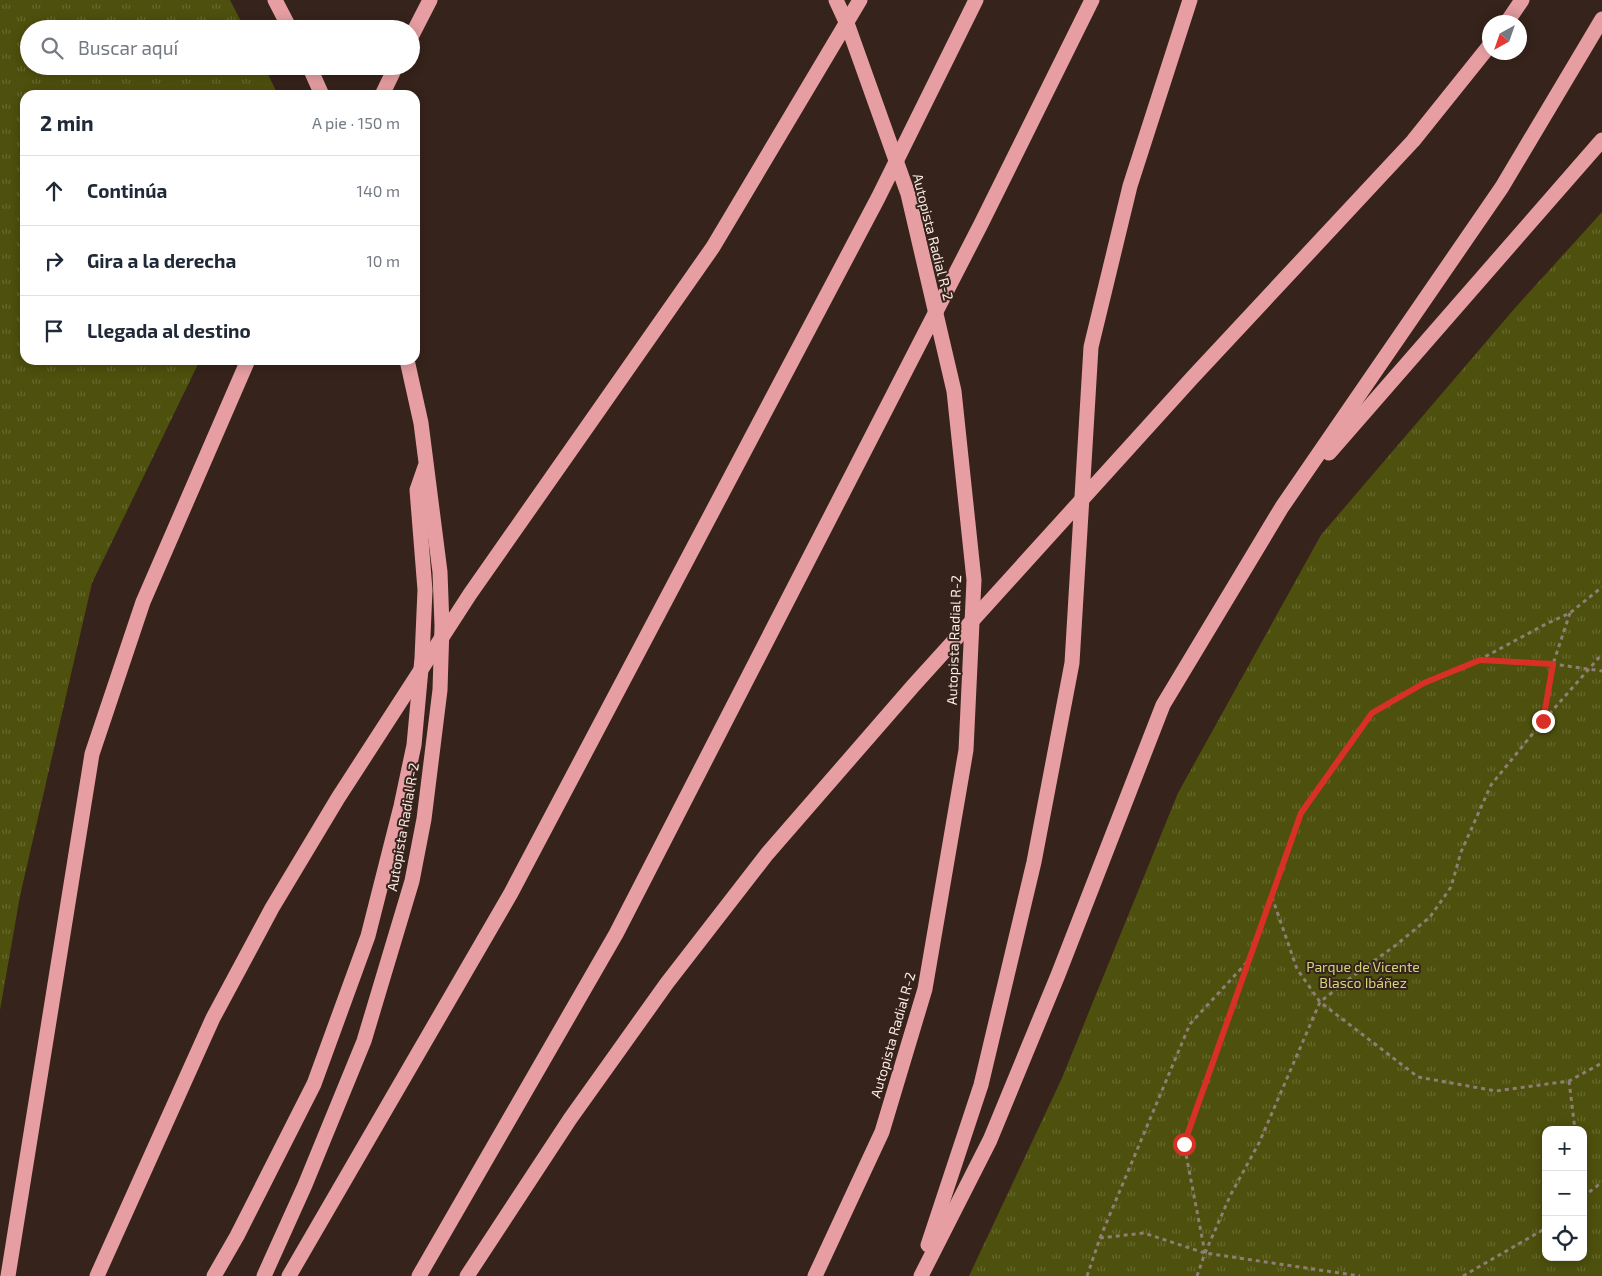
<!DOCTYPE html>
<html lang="es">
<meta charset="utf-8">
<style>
body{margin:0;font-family:"Exo 2",sans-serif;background:#f6f6f7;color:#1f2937}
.controls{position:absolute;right:15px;bottom:15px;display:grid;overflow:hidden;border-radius:10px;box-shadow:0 2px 12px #0003}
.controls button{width:45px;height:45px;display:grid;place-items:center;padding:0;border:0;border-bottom:1px solid #e0e1e3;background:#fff;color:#1f2937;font:25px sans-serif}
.compass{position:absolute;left:1482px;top:15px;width:45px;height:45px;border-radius:50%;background:#fff;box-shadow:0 2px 12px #0003;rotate:220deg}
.stop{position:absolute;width:15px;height:15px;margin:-11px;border:4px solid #d93025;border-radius:50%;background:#fff}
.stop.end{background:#d93025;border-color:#fff;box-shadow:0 1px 5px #0008}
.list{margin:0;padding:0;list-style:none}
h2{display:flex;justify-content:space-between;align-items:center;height:65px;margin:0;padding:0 20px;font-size:21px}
h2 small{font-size:16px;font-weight:400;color:#747a83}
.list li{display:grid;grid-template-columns:32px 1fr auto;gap:15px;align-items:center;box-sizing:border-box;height:70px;padding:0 20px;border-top:1px solid #e0e1e3}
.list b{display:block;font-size:19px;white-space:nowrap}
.list em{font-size:16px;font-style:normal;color:#747a83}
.icon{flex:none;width:28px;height:28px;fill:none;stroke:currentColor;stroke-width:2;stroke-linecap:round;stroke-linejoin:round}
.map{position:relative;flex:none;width:1602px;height:1276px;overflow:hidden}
.search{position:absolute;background:#fff;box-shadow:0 2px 12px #0003;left:20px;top:20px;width:400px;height:55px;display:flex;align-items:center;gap:12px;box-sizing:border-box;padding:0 18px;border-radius:28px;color:#747a83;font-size:19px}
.panel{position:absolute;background:#fff;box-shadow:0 2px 12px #0003;left:20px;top:90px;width:400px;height:275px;border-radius:15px}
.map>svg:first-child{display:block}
.park{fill:url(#park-tufts);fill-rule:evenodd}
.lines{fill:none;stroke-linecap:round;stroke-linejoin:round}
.path{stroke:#8e7e76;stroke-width:3;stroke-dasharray:4 4;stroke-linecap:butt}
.motorway{stroke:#e69ea2;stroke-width:15}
.route{stroke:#d93025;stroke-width:6}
.labels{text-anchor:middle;stroke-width:4;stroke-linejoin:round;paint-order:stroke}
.street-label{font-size:14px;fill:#f9ebe5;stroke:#36231b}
.park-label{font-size:14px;fill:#d0d579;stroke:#36231b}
</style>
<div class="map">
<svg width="1602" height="1276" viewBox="0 0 1602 1276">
<defs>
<pattern id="park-tufts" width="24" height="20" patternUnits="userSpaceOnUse" patternTransform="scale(1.25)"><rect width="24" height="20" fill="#4e500d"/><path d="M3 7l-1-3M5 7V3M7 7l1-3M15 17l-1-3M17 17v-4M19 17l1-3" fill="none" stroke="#686930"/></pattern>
</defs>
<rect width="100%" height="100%" fill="#36231b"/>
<g class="park">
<polygon points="0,0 230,0 245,29 29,29 29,66 264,66 278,95 25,95 25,360 200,360 92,583 20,896 0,1010"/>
<path d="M1602,212V1276H969L1062,1078L1178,793L1321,535L1515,308ZM1546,1130H1583V1257H1546Z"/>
</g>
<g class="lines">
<g class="path">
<polyline points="1480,660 1553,664 1602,671"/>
<polyline points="1544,720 1602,654"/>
<polyline points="1272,897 1297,969 1320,1002 1418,1077 1496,1091 1569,1081 1602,1063"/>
<polyline points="1569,1081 1575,1130"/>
<polyline points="1583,1197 1602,1182"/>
<polyline points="1100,1238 1190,1024 1249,960"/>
<polyline points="1205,1253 1231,1194 1259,1143 1320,1002 1349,979 1396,945 1430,917 1451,887 1461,852 1491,785 1543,721 1553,664 1570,613"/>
<polyline points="1087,1276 1100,1238 1144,1233 1205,1253 1360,1276"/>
<polyline points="1197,1276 1205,1253 1184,1144 1301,813 1372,713 1424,683 1479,660 1546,624 1570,613 1602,587"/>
<polyline points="1463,1276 1546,1228"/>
</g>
<g class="motorway">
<polyline points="275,0 290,29"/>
<polyline points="1507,22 1522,0"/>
<polyline points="411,37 430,0"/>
<polyline points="309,66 322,95"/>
<polyline points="382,95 396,66"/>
<polyline points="1329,453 1602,140"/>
<polyline points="928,1245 981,1085 1034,862 1072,663 1091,347 1130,186 1190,0"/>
<polyline points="8,1276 92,754 143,602 248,360"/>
<polyline points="97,1276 213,1018 272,908 338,798 470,594 713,247 860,0"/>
<polyline points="214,1276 237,1236 314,1084 368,936 401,806 414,745 422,658 425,590 417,490 425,467"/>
<polyline points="264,1276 305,1185 364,1041 412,881 424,819 440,690 442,626 440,572 421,423 407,360"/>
<polyline points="289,1276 511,893 878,198 976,0"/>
<polyline points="419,1276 616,934 981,224 1092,0"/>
<polyline points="467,1276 570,1119 667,983 767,854 913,686 1192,378 1413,141 1490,45"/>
<polyline points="815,1276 882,1132 925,989 966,750 974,580 954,391 908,194 848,26 836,0"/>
<polyline points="921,1276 990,1140 1058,975 1163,705 1282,507 1502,187 1602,19"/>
</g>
</g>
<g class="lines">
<polyline class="route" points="1184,1144 1301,813 1372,713 1424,683 1480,660 1553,664 1543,721"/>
</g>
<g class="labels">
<g class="street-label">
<text transform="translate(933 237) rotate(76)" y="5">Autopista Radial R-2</text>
<text transform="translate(954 640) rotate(-88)" y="5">Autopista Radial R-2</text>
<text transform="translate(403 827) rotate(-80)" y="5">Autopista Radial R-2</text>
<text transform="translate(893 1035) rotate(-74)" y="5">Autopista Radial R-2</text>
</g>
<g class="park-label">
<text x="1363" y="972">Parque de Vicente<tspan x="1363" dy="16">Blasco Ibáñez</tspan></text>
</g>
</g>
</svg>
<div class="controls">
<button>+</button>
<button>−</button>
<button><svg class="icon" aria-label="locate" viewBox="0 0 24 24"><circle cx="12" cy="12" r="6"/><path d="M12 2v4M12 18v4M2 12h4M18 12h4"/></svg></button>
</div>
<svg class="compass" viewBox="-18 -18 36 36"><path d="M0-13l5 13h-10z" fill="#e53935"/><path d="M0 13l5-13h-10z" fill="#747a83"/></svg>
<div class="stop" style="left:1184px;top:1144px"></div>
<div class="stop end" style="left:1543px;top:721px"></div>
<div class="search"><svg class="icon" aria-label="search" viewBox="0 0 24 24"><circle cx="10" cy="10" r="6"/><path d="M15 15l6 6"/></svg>Buscar aquí</div>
<section class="panel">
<h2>2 min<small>A pie · 150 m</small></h2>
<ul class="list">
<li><svg class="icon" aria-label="ahead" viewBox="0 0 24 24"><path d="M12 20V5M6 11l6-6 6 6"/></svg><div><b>Continúa</b></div><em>140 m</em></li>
<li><svg class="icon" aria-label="right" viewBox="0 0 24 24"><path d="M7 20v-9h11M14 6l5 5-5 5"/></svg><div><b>Gira a la derecha</b></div><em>10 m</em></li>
<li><svg class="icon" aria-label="arrive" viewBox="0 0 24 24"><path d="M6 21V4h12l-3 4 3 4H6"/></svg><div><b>Llegada al destino</b></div></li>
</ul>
</section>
</div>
